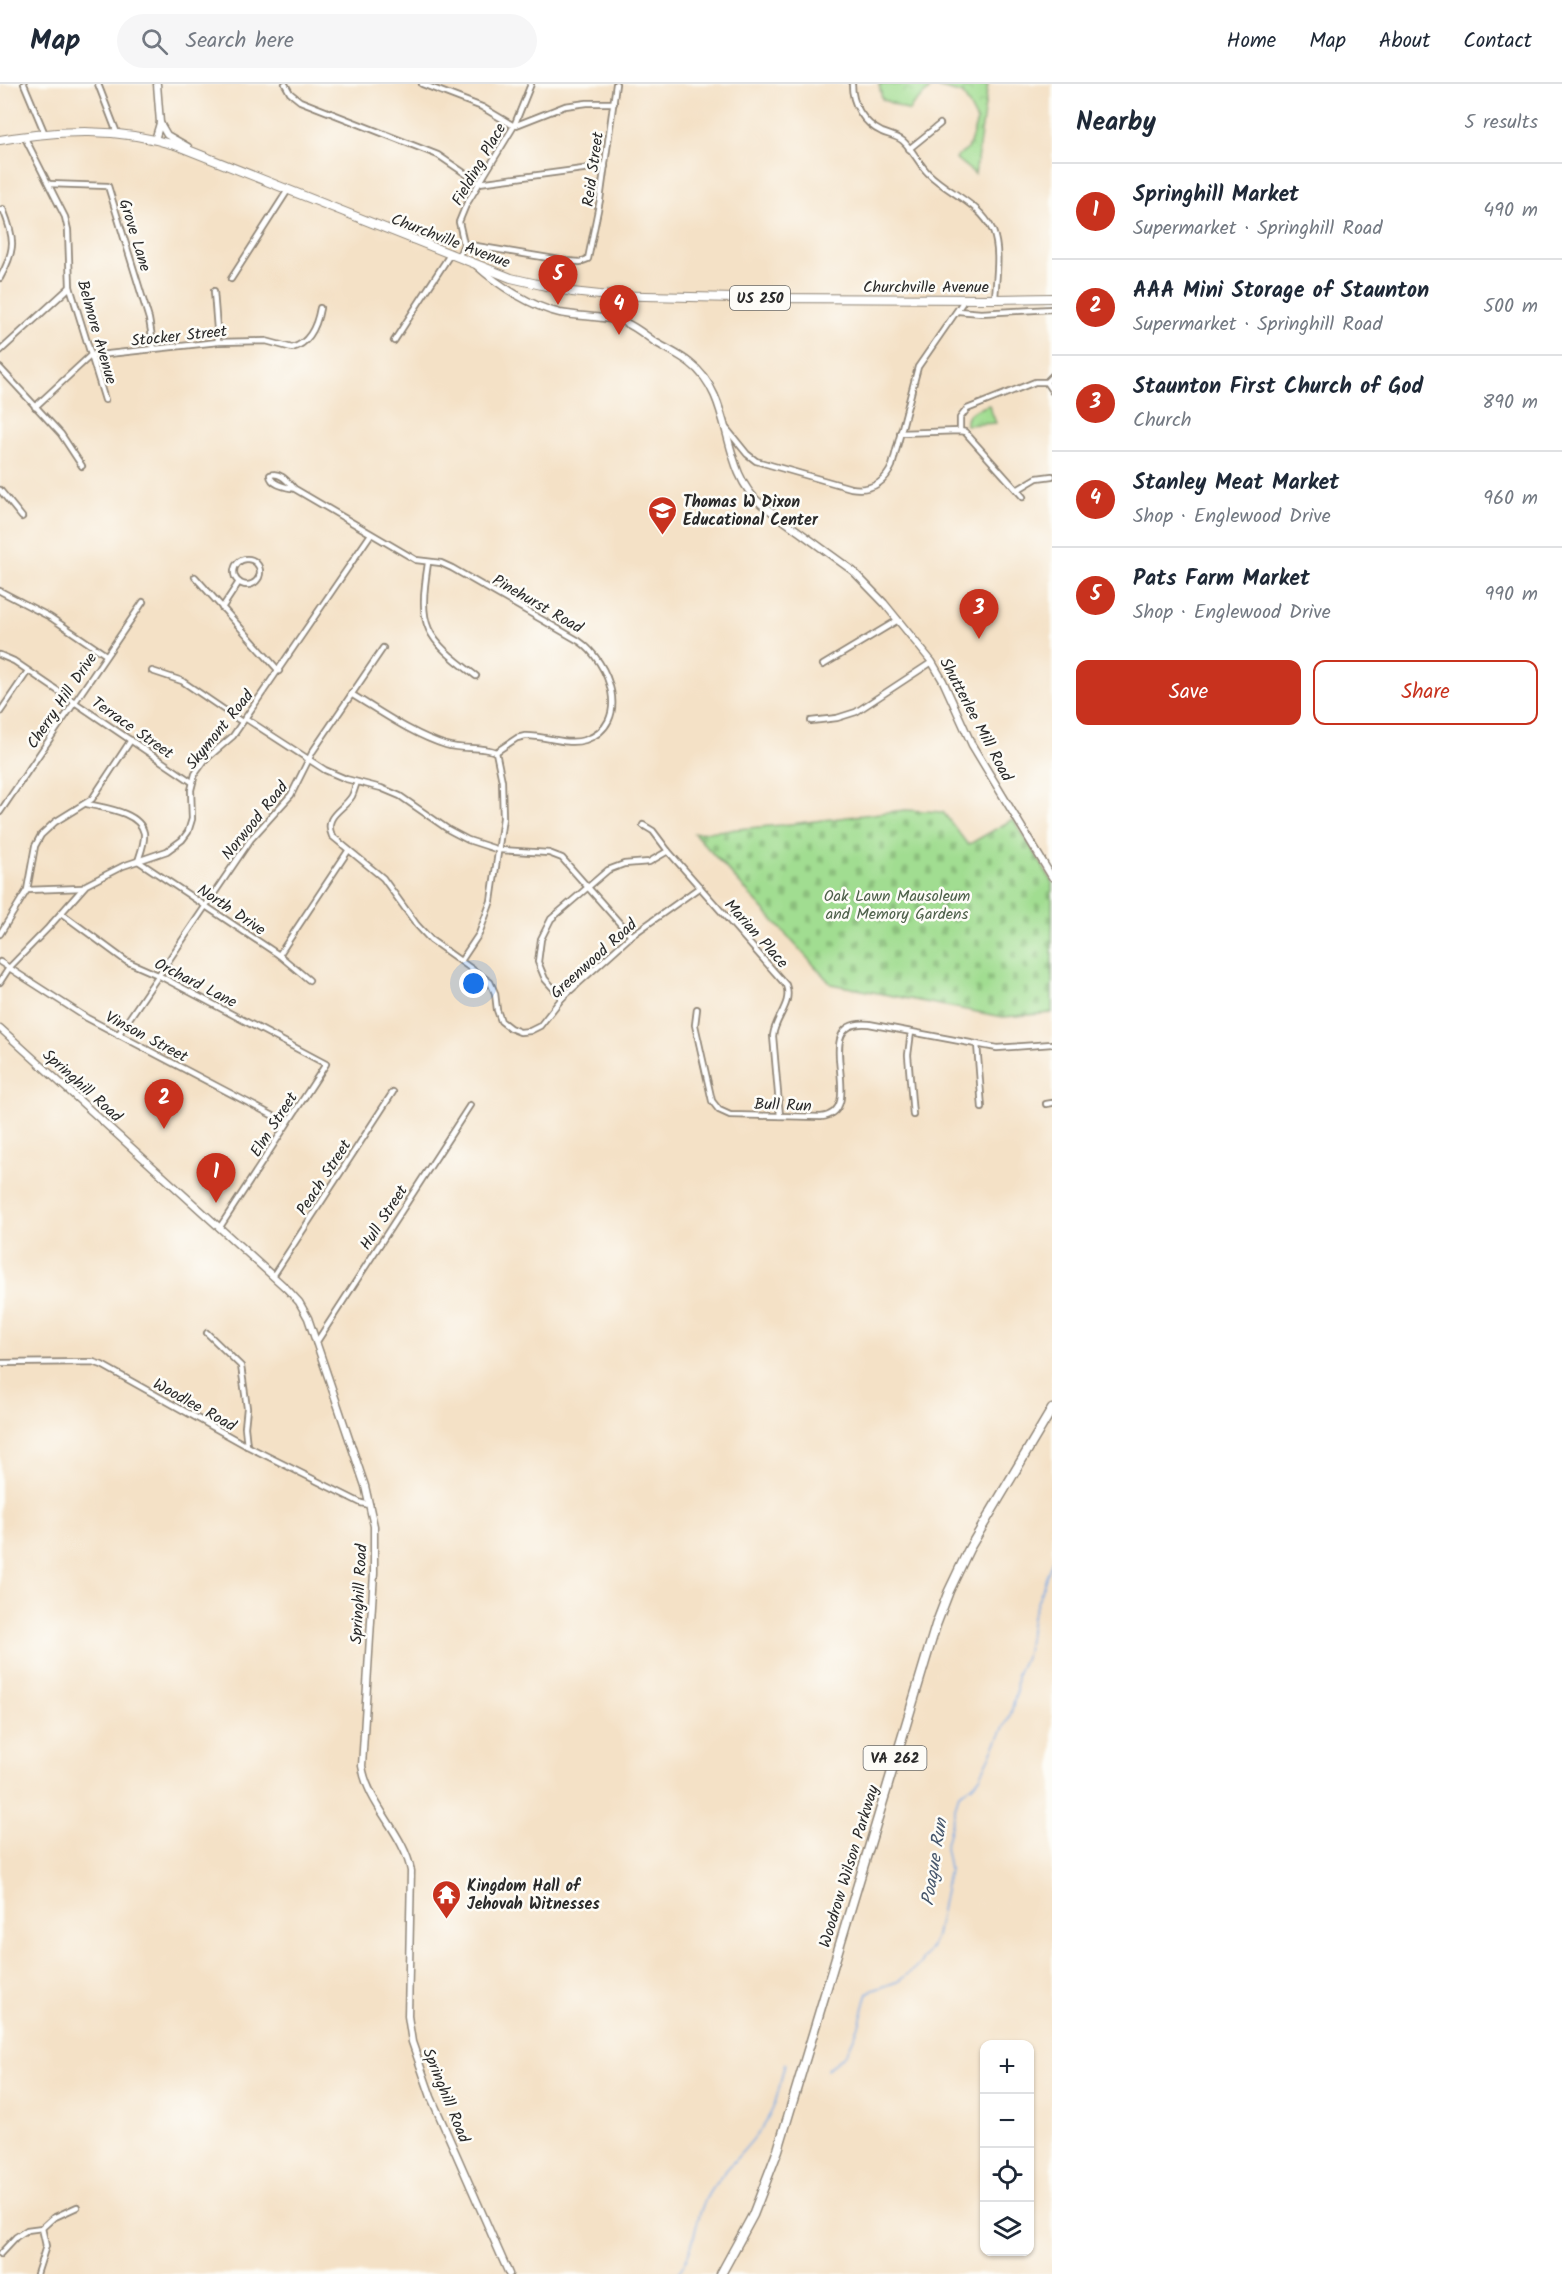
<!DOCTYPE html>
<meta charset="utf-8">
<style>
body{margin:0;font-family:Kalam,sans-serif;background:#f6f6f7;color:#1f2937}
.controls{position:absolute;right:18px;bottom:18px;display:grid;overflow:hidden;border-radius:12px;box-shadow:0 2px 4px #0004}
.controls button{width:54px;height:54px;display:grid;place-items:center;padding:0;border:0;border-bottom:2px solid #e0e1e3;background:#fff;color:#1f2937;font:30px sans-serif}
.you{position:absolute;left:474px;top:900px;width:21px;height:21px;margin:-15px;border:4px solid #fff;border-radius:50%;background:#1a73e8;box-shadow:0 0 0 9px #1a73e833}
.badge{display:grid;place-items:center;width:39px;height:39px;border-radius:50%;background:#c8321e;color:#fff;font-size:20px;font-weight:700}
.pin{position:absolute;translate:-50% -50px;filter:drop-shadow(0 2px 3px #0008)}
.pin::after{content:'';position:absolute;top:32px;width:21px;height:18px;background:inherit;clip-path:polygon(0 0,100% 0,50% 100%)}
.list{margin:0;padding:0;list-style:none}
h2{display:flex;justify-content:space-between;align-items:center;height:78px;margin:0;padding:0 24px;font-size:26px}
h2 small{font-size:20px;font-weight:400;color:#747a83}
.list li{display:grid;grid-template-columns:39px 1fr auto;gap:18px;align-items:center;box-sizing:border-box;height:96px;padding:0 24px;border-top:2px solid #e0e1e3}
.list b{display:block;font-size:22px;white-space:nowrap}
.list p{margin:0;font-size:20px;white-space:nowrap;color:#747a83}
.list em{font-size:20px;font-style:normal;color:#747a83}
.actions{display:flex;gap:12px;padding:18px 24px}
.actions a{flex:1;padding:14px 0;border:2px solid #c8321e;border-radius:12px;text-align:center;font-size:21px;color:#c8321e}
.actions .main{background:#c8321e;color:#fff}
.icon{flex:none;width:33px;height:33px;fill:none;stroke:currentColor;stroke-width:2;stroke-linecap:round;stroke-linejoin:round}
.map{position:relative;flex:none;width:1052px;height:2190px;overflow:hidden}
header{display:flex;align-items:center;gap:36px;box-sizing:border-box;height:84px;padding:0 30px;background:#fff;border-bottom:2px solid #e0e1e3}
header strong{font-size:28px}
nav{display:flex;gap:33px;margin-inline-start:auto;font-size:21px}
.search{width:420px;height:54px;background:#f6f6f7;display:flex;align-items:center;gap:15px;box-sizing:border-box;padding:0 21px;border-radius:33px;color:#747a83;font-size:22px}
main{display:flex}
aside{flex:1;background:#fff}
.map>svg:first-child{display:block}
.grass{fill:url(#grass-tufts);stroke:#66845e;stroke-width:1.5}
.cemetery{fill:url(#cemetery-stones);stroke:#66845e;stroke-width:1.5}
.park{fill:url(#park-crowns);stroke:#66845e;stroke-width:1.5}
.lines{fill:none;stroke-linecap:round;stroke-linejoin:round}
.stream{stroke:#7baae5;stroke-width:1.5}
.minor-casing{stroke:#908678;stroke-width:8}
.tertiary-casing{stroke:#908678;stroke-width:9}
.primary-casing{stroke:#908678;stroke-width:10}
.trunk-casing{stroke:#908678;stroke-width:11}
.minor{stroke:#fff;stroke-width:4.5}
.tertiary{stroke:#fff;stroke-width:6}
.primary{stroke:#fff;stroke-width:8}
.trunk{stroke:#fff;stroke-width:8}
.labels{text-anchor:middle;stroke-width:5;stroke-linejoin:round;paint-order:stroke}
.shield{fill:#fdfcf7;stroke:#6a6a68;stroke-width:1.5}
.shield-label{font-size:15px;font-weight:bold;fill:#2b2b2b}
.street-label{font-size:16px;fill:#2b2b2b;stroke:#fdfcf7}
.poi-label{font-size:16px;font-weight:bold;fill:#2b2b2b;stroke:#fdfcf7;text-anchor:start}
.park-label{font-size:16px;fill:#4e604a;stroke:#fdfcf7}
.water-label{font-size:18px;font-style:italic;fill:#47576c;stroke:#fdfcf7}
</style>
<header>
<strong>Map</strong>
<div class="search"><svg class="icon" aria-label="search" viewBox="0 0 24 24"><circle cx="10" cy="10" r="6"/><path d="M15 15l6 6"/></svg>Search here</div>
<nav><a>Home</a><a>Map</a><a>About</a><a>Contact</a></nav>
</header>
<main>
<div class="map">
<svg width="1052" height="2190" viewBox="0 0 1052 2190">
<defs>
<pattern id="grass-tufts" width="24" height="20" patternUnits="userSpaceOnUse" patternTransform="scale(1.5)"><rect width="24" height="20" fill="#a1dd91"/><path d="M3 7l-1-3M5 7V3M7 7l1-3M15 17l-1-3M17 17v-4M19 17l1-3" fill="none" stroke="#8bbe7d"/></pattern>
<pattern id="cemetery-stones" width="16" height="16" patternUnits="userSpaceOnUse" patternTransform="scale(1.5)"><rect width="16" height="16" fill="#a1dd91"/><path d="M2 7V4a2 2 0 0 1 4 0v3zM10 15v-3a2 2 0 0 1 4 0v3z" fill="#8bbe7d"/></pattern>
<pattern id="park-crowns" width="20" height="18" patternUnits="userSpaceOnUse" patternTransform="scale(1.5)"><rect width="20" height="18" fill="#a1dd91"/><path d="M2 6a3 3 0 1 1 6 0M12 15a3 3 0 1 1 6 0" fill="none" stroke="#8bbe7d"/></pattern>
</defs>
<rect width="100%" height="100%" fill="#fdfcf7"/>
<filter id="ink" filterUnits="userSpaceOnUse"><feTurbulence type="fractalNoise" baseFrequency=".0167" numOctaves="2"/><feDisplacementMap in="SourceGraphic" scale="12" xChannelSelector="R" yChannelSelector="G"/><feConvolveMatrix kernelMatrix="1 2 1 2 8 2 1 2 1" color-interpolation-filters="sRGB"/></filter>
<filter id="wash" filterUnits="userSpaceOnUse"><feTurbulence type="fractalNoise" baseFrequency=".008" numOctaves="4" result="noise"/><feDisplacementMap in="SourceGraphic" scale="24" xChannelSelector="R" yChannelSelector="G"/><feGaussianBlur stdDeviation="1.35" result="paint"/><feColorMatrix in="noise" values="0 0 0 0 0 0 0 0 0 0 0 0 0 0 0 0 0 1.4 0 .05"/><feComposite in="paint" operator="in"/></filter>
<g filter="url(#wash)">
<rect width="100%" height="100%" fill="#f4e1c6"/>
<path class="grass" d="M989,321L996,339L966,341C964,327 979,325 989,321Z"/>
<polygon class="cemetery" points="905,726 943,728 968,761 1013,735 1052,797 1052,929 1003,933 831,900 694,749 782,741"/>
<polygon class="park" points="879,0 988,0 975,90 955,74 968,65 977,37 963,10 933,2 912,22 909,27 882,15"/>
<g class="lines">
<g class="stream">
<polyline points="827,1985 847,1969 859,1942 868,1908 899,1897 919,1881 931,1864 936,1852 949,1785 945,1764 959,1709 972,1702 980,1693 1011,1629 1016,1609 1017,1590 1027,1569 1032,1533 1052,1477"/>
<path d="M677,2190C697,2166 693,2134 709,2109C728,2079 759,2056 773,2024C779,2010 781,1993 785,1979"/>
</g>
</g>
</g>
<g filter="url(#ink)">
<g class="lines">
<defs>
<g id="minor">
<polyline points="24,0 45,50"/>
<polyline points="98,0 117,49"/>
<polyline points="285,0 290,9 300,17 438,71 479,99 605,82"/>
<polyline points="422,0 482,23 514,42 565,22 587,19 614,19"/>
<path d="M852,0C852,20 863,39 882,48C889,51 897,52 903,57C913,66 919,80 928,89C949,110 980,119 993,147C1001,167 996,194 995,215"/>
<polyline points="24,52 65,133 68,146 70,203 105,316"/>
<polyline points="909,65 940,40"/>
<polyline points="49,100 108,102 149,235 154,265"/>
<path d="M0,126L3,125C15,155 16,165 0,194"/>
<polyline points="464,160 567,177 580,178 588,175 600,116 616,0"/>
<polyline points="459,172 464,160 459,138 466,121 514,42 531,0"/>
<polyline points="231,195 288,106"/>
<polyline points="214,207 218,258"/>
<polyline points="958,227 981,229 1052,225"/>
<polyline points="394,257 451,169"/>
<polyline points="0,267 70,203"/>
<polyline points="0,284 61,350 82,382"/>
<polyline points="1046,298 1052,307"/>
<path d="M35,323L90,272L218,258L266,257L292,264C310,259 317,241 320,224"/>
<path d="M726,344L747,370L756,377L851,404C870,407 884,400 892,382L918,283L965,215"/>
<polyline points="960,347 960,334 967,325 1035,298 1046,298 1052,292"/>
<polyline points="900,349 960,347 965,348 1023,413"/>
<path d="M295,405C288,398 280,387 270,391C271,401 286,403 295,405L416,476L441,479L452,484L579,557C609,577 633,640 585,656C565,662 545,651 525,652L517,654L496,668"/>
<polyline points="0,406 22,433"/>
<polyline points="1017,406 1037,394 1052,392"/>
<circle cx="247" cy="488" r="13"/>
<path d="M428,479C418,543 424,553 476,592"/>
<polyline points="195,493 279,587"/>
<polyline points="0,507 50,533 106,571"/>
<polyline points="222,524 239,498"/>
<polyline points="0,571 14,577 192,698"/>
<polyline points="823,581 898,536"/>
<polyline points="152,587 182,597 242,638"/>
<path d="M351,610C381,628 413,651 446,661C463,666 480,662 496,668"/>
<polyline points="0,628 28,587"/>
<polyline points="245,634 325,686 346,695 381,704 400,712 449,746 468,756 499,766 549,769 562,774 631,852"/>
<polyline points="811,637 837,634 856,628 932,578"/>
<path d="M357,698C355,703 354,708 352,712C343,727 323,731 332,752L383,794L417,841L431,856L490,898L495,909L497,926L501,937L510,944L520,948L530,947L540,942L562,914L631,852L700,803"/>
<path d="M87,720C104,724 140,728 144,749C145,758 141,768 138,777L279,871L309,896"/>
<polyline points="0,728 143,518"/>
<path d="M643,741L653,747L668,767L786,901C793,920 775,933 773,952L780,1032"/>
<polyline points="27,806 82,804"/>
<polyline points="61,829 126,877 158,891 326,980 220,1143"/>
<polyline points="0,850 27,806 35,762 41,751 55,738 92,715 131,656"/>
<polyline points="279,871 348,767"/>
<polyline points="461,877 479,850 491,817 503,734 502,697 496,668"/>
<polyline points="0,878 87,934 287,1039"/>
<polyline points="0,898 9,884 48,844 86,801 123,782 167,767 182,756 188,748 192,735 191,706 195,690 205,676 233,652 371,450"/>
<polyline points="562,914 545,895 538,878 541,855 551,835 608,786 624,780 649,778 668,767"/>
<path d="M697,925L695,941L712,1017L719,1026L730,1031L821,1033C871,1028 805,934 869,940L997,964L1052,960"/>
<polyline points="911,948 908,971 913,1031"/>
<polyline points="118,951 251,755 291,711 313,667 383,564"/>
<polyline points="977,960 982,1024"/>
<polyline points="1046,1020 1052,1019"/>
<polyline points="273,1192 393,1008"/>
<polyline points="207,1249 241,1282 247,1324 245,1343 247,1362"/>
<polyline points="316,1259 470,1021"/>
<polyline points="0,1279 93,1278 102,1281 247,1362 361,1419 370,1421"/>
<polyline points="0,2170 16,2153 27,2146 42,2144 53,2134 77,2123"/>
<polyline points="37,2190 46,2162 42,2144"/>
</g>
<g id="tertiary">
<polyline points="160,39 167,51 188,63"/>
<polyline points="155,56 160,39 157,0"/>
<path d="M477,182C498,201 532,223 560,229C581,233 604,232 624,238C636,243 645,251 655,258C667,265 680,271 690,279C735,313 719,386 761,420L853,487L884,519L932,578L943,597L972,661L1052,793"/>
<path d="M0,944L287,1205L299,1218L308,1234L365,1402L374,1442V1489L362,1682C368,1721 404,1749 411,1787L408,1932L412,1958L431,2013L509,2190"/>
</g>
<path id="primary" d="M0,56C63,46 116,43 178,62L511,194L572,208L600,211L736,214L995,215L1052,214"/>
<polyline id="trunk" points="721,2190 753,2131 778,2066 936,1541 949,1507 969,1465 1052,1325"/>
</defs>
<use href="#minor" class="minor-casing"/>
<use href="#tertiary" class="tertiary-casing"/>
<use href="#primary" class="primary-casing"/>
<use href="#trunk" class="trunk-casing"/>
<use href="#minor" class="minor"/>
<use href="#tertiary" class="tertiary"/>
<use href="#primary" class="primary"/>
<use href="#trunk" class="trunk"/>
</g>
</g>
<defs>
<symbol id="school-pin" viewBox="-11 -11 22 30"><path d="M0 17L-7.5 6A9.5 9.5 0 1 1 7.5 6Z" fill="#c8321e" stroke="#fdfcf7"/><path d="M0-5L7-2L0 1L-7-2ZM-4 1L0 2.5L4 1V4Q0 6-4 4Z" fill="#fff"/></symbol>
<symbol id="temple-pin" viewBox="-11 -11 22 30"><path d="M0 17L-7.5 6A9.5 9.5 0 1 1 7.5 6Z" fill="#c8321e" stroke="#fdfcf7"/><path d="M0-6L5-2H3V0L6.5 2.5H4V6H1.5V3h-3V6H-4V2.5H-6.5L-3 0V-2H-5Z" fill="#fff"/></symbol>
</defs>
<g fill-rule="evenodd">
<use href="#school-pin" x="646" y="410" width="33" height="45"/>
<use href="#temple-pin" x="430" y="1794" width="33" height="45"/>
</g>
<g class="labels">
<g class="shield">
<rect x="730" y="202" width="60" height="24" rx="4.5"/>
<rect x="863.5" y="1662" width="63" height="24" rx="4.5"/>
</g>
<g class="shield-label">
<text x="760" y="219">US 250</text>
<text x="895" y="1679">VA 262</text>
</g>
<g class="street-label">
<text transform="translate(478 80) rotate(-60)" y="6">Fielding Place</text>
<text transform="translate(592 85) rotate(-82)" y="6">Reid Street</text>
<text transform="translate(136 151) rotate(73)" y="6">Grove Lane</text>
<text transform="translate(451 156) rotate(21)" y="6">Churchville Avenue</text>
<text x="926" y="208">Churchville Avenue</text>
<text transform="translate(98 248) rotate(74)" y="6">Belmore Avenue</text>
<text transform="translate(179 251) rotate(-6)" y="6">Stocker Street</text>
<text transform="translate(538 519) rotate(30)" y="6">Pinehurst Road</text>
<text transform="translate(61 616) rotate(-56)" y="6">Cherry Hill Drive</text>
<text transform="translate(977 635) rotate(62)" y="6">Shutterlee Mill Road</text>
<text transform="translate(133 643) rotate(35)" y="6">Terrace Street</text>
<text transform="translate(219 645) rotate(-51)" y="6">Skymont Road</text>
<text transform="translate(254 736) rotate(-51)" y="6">Norwood Road</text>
<text transform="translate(232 825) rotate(34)" y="6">North Drive</text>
<text transform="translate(757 849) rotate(48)" y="6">Marian Place</text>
<text transform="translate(593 874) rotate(-42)" y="6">Greenwood Road</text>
<text transform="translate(196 898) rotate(27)" y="6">Orchard Lane</text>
<text transform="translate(147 952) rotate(28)" y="6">Vinson Street</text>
<text transform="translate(83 1001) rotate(42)" y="6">Springhill Road</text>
<text transform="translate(783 1020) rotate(2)" y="6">Bull Run</text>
<text transform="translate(273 1040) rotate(-57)" y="6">Elm Street</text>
<text transform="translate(323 1093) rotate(-57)" y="6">Peach Street</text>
<text transform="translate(383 1133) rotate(-57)" y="6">Hull Street</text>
<text transform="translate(195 1320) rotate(29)" y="6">Woodlee Road</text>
<text transform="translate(358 1510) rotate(-87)" y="6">Springhill Road</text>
<text transform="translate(848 1782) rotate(-73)" y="6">Woodrow Wilson Parkway</text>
<text transform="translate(447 2011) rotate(68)" y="6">Springhill Road</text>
</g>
<g class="poi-label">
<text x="683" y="423">Thomas W Dixon<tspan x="683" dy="18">Educational Center</tspan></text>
<text x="467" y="1807">Kingdom Hall of<tspan x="467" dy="18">Jehovah Witnesses</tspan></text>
</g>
<g class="park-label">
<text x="897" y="817">Oak Lawn Mausoleum<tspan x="897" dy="18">and Memory Gardens</tspan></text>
</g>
<g class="water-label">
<text transform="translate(934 1778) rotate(-81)" y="6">Poague Run</text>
</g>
</g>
</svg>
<div class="controls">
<button>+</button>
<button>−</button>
<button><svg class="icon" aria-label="locate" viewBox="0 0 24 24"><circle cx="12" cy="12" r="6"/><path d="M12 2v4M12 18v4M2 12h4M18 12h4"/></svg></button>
<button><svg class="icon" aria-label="layers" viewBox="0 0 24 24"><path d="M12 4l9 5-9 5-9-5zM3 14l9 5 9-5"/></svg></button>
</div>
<div class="you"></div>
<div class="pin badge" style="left:216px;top:1119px">1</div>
<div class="pin badge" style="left:164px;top:1045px">2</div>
<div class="pin badge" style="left:979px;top:555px">3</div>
<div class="pin badge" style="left:619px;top:251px">4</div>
<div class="pin badge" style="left:558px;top:221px">5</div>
</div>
<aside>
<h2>Nearby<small>5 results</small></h2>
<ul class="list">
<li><span class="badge">1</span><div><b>Springhill Market</b><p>Supermarket · Springhill Road</p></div><em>490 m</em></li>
<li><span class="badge">2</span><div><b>AAA Mini Storage of Staunton</b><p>Supermarket · Springhill Road</p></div><em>500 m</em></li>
<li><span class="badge">3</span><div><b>Staunton First Church of God</b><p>Church</p></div><em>890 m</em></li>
<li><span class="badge">4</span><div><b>Stanley Meat Market</b><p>Shop · Englewood Drive</p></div><em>960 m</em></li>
<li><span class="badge">5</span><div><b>Pats Farm Market</b><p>Shop · Englewood Drive</p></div><em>990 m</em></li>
</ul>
<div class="actions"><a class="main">Save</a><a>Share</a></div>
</aside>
</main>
